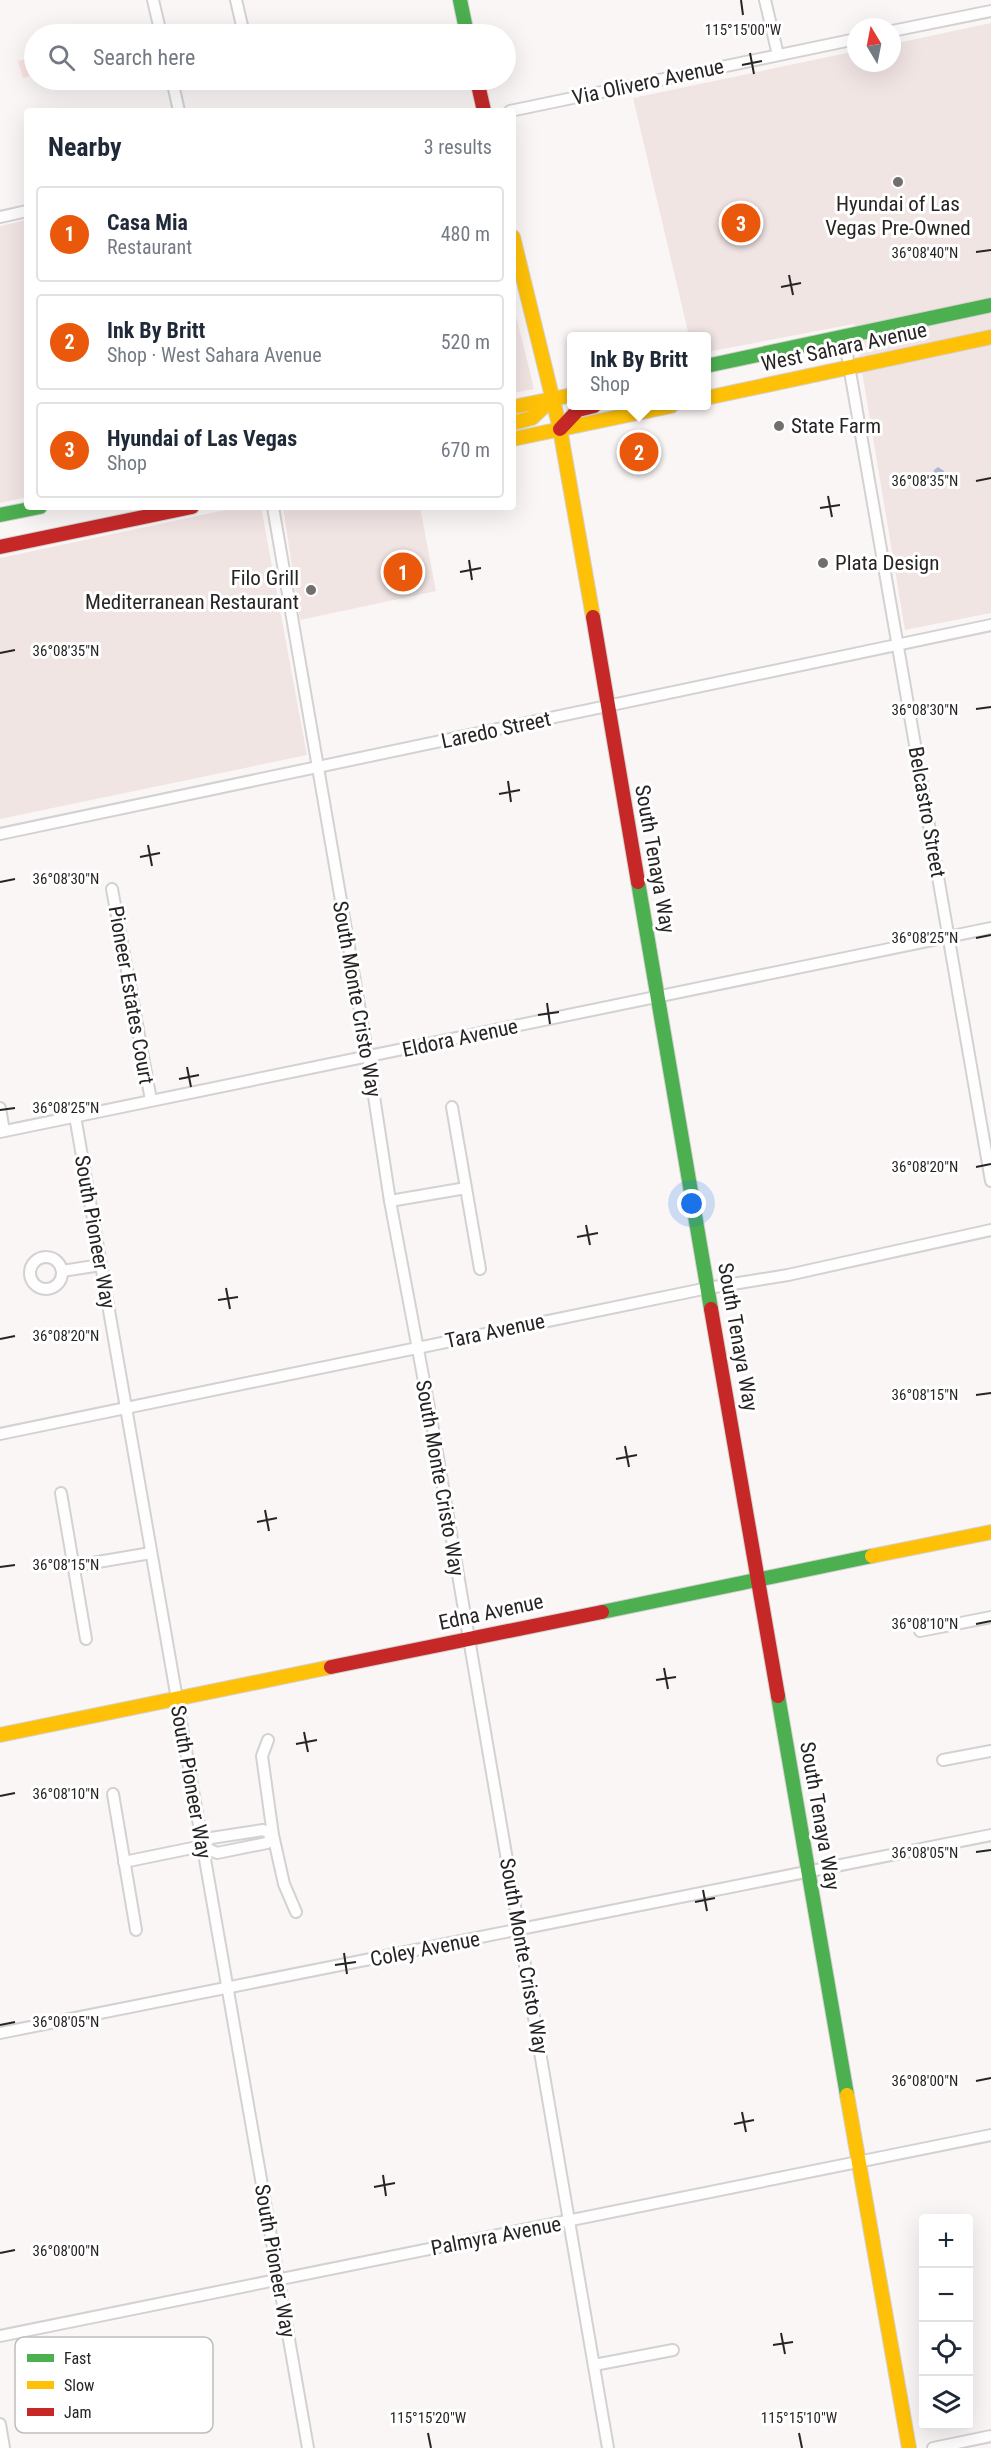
<!DOCTYPE html>
<meta charset="utf-8">
<style>
body{margin:0;font-family:"Roboto Condensed",sans-serif;background:#f6f6f7;color:#1f2937}
.controls{position:absolute;right:18px;bottom:18px;display:grid;overflow:hidden;border-radius:6px;box-shadow:0 6px 24px #0002}
.controls button{width:54px;height:54px;display:grid;place-items:center;padding:0;border:0;border-bottom:2px solid #e0e1e3;background:#fff;color:#1f2937;font:30px sans-serif}
.compass{position:absolute;left:847px;top:18px;width:54px;height:54px;border-radius:50%;background:#fff;box-shadow:0 6px 24px #0002;rotate:350deg}
.you{position:absolute;left:692px;top:1204px;width:21px;height:21px;margin:-15px;border:4px solid #fff;border-radius:50%;background:#1a73e8;box-shadow:0 0 0 9px #1a73e833}
.badge{display:grid;place-items:center;width:39px;height:39px;border-radius:50%;background:#ea580c;color:#fff;font-size:20px;font-weight:700}
.pin{position:absolute;translate:-50% -50%;border:3px solid #fff;box-shadow:0 2px 6px #0006}
.popup{position:absolute;left:567px;top:332px;width:144px;height:78px;box-sizing:border-box;display:grid;place-content:center;border-radius:6px;background:#fff;filter:drop-shadow(0 2px 4px #0005);font-size:20px;white-space:nowrap;color:#747a83}
.popup b{font-size:22px;color:#1f2937}
.popup::after{content:'';position:absolute;left:50%;top:100%;margin-left:-12px;border:12px solid transparent;border-top-color:#fff}
.list{margin:0;padding:0;list-style:none}
h2{display:flex;justify-content:space-between;align-items:center;height:78px;margin:0;padding:0 24px;font-size:26px}
h2 small{font-size:20px;font-weight:400;color:#747a83}
.list li{display:grid;grid-template-columns:39px 1fr auto;gap:18px;align-items:center;box-sizing:border-box;height:96px;margin:0 12px 12px;padding:0 12px;border:2px solid #e0e1e3;border-radius:6px}
.list b{display:block;font-size:22px;white-space:nowrap}
.list p{margin:0;font-size:20px;white-space:nowrap;color:#747a83}
.list em{font-size:20px;font-style:normal;color:#747a83}
.icon{flex:none;width:33px;height:33px;fill:none;stroke:currentColor;stroke-width:2;stroke-linecap:round;stroke-linejoin:round}
.map{position:relative;flex:none;width:991px;height:2448px;overflow:hidden}
.search{position:absolute;background:#fff;box-shadow:0 6px 24px #0002;left:24px;top:24px;width:492px;height:66px;display:flex;align-items:center;gap:15px;box-sizing:border-box;padding:0 21px;border-radius:33px;color:#747a83;font-size:22px}
.panel{position:absolute;background:#fff;box-shadow:0 6px 24px #0002;left:24px;top:108px;width:492px;height:402px;border-radius:6px}
.map>svg:first-child{display:block}
.built{fill:#f1e5e4}
.green{fill:#fbe2e1}
.water{fill:#abbad2}
.lines{fill:none;stroke-linecap:round;stroke-linejoin:round}
.street-casing{stroke:#d4d1d1;stroke-width:14}
.fast-casing{stroke:#d4d1d1;stroke-width:16}
.slow-casing{stroke:#d4d1d1;stroke-width:16}
.jam-casing{stroke:#d4d1d1;stroke-width:16}
.street{stroke:#fefefe;stroke-width:10}
.fast{stroke:#4caf50;stroke-width:14}
.slow{stroke:#ffc107;stroke-width:14}
.jam{stroke:#c62828;stroke-width:14}
.ticks{fill:none;stroke:#272424;stroke-width:2}
.poi-dot{fill:#716e6e;stroke:#fff;stroke-width:2}
.labels{text-anchor:middle;stroke-width:6;stroke-linejoin:round;paint-order:stroke}
.street-label{font-size:21px;fill:#272424;stroke:#fff}
.poi-label{font-size:21px;fill:#272424;stroke:#fff;text-anchor:start}
.key{fill:#fff;stroke:#bebdbd;stroke-width:1.5}
.key-label{font-size:16px;fill:#272424}
.ticks-label{font-size:15px;text-anchor:middle;fill:#272424;stroke:#fff;stroke-width:6;stroke-linejoin:round;paint-order:stroke}
</style>
<div class="map">
<svg width="991" height="2448" viewBox="0 0 991 2448">
<rect width="100%" height="100%" fill="#fbf6f6"/>
<g class="built">
<polygon points="991,23 991,613 905,630 854,324 707,352 706,336 689,336 633,98 856,51 856,63 892,63 892,44"/>
<polygon points="27,220 27,497 0,503 0,226"/>
<polygon points="513,303 534,389 513,393"/>
<polygon points="239,507 261,507 307,755 0,819 0,558"/>
<polygon points="283,507 420,507 436,591 300,620"/>
</g>
<polygon class="green" points="34,57 34,75 23,78 18,61"/>
<polygon class="water" points="938,467 944,471 942,478 943,485 938,489 931,483 934,470"/>
<g class="lines">
<defs>
<g id="street">
<polyline points="153,0 161,34"/>
<polyline points="236,0 244,34"/>
<polyline points="765,0 778,55"/>
<polyline points="892,31 991,11"/>
<polyline points="172,80 179,111"/>
<polyline points="510,111 856,39"/>
<polyline points="0,217 27,211"/>
<polyline points="844,337 991,1181"/>
<polyline points="273,507 368,1057 390,1201 433,1429 608,2448"/>
<polyline points="0,834 991,625"/>
<polyline points="112,889 151,1100"/>
<polyline points="452,1107 480,1269"/>
<polyline points="0,1108 4,1131"/>
<polyline points="75,1116 308,2448"/>
<polyline points="0,1132 991,928"/>
<polyline points="390,1201 466,1188"/>
<circle cx="46" cy="1273" r="16"/>
<polyline points="62,1271 101,1265"/>
<polyline points="0,1434 708,1288 788,1275 991,1230"/>
<polyline points="61,1493 86,1639"/>
<polyline points="74,1566 151,1553"/>
<polyline points="920,1631 991,1617"/>
<polyline points="268,1740 262,1756 273,1835 284,1884 296,1912"/>
<polyline points="943,1760 991,1751"/>
<polyline points="113,1794 136,1930"/>
<polyline points="124,1862 202,1846 211,1838 263,1830 273,1835 267,1843 217,1853 202,1846"/>
<polyline points="0,2033 991,1835"/>
<polyline points="0,2336 991,2135"/>
<polyline points="594,2365 673,2350"/>
<polyline points="0,2424 4,2448"/>
<polyline points="933,2448 991,2436"/>
</g>
<g id="fast">
<polyline points="460,0 467,34"/>
<polyline points="706,366 991,305"/>
<polyline points="0,515 40,507"/>
<polyline points="638,882 711,1309"/>
<polyline points="602,1612 872,1556"/>
<polyline points="778,1696 847,2095"/>
</g>
<g id="slow">
<polyline points="513,237 560,429 593,617"/>
<polyline points="706,398 991,337"/>
<polyline points="513,407 572,395"/>
<polyline points="513,423 532,418 551,400"/>
<polyline points="513,439 671,406"/>
<polyline points="872,1556 991,1532"/>
<polyline points="0,1735 331,1667"/>
<polyline points="847,2095 909,2448"/>
</g>
<g id="jam">
<polyline points="477,80 484,111"/>
<polyline points="560,429 578,410 594,406"/>
<polyline points="0,547 192,507"/>
<polyline points="593,617 638,882"/>
<polyline points="711,1309 778,1696"/>
<polyline points="331,1667 602,1612"/>
</g>
</defs>
<use href="#street" class="street-casing"/>
<use href="#fast" class="fast-casing"/>
<use href="#slow" class="slow-casing"/>
<use href="#jam" class="jam-casing"/>
<use href="#street" class="street"/>
<use href="#fast" class="fast"/>
<use href="#slow" class="slow"/>
<use href="#jam" class="jam"/>
</g>
<path class="ticks" d="M741,0L743,15M750,53L754,74M742,65L762,61M976,252L991,250M789,275L793,295M781,287L801,283M976,481L991,478M828,496L832,517M820,508L840,505M469,560L472,580M460,572L481,568M0,653L15,650M976,709L991,707M508,781L511,802M499,794L520,790M148,845L152,866M140,857L160,853M0,882L15,879M976,938L991,935M547,1003L550,1024M538,1015L559,1012M187,1067L191,1087M179,1079L199,1075M0,1110L15,1108M976,1167L991,1164M586,1225L590,1245M577,1237L598,1233M226,1288L230,1309M218,1300L238,1297M0,1339L15,1336M976,1395L991,1393M625,1446L629,1467M616,1459L637,1455M265,1510L269,1531M257,1522L277,1518M0,1567L15,1565M976,1624L991,1621M664,1668L668,1689M656,1680L676,1677M304,1732L308,1752M296,1744L317,1740M0,1796L15,1793M976,1852L991,1850M703,1890L707,1911M695,1902L715,1898M344,1953L347,1974M335,1965L356,1962M0,2025L15,2022M976,2081L991,2078M742,2112L746,2132M734,2124L754,2120M383,2175L386,2196M374,2187L395,2183M0,2253L15,2250M781,2333L785,2354M773,2345L793,2342M428,2433L431,2448M799,2433L802,2448"/>
<g class="poi-dot">
<circle cx="898" cy="182" r="6"/>
<circle cx="779" cy="426" r="6"/>
<circle cx="823" cy="563" r="6"/>
<circle cx="311" cy="590" r="6"/>
</g>
<g class="labels">
<g class="street-label">
<text transform="translate(648 82) rotate(-12)" y="7">Via Olivero Avenue</text>
<text transform="translate(844 347) rotate(-12)" y="7">West Sahara Avenue</text>
<text transform="translate(496 730) rotate(-12)" y="7">Laredo Street</text>
<text transform="translate(927 812) rotate(80)" y="7">Belcastro Street</text>
<text transform="translate(655 859) rotate(80)" y="7">South Tenaya Way</text>
<text transform="translate(131 995) rotate(80)" y="7">Pioneer Estates Court</text>
<text transform="translate(357 999) rotate(80)" y="7">South Monte Cristo Way</text>
<text transform="translate(460 1038) rotate(-12)" y="7">Eldora Avenue</text>
<text transform="translate(95 1232) rotate(80)" y="7">South Pioneer Way</text>
<text transform="translate(495 1331) rotate(-12)" y="7">Tara Avenue</text>
<text transform="translate(738 1337) rotate(80)" y="7">South Tenaya Way</text>
<text transform="translate(440 1478) rotate(80)" y="7">South Monte Cristo Way</text>
<text transform="translate(491 1612) rotate(-12)" y="7">Edna Avenue</text>
<text transform="translate(191 1782) rotate(80)" y="7">South Pioneer Way</text>
<text transform="translate(820 1816) rotate(80)" y="7">South Tenaya Way</text>
<text transform="translate(425 1949) rotate(-11)" y="7">Coley Avenue</text>
<text transform="translate(524 1956) rotate(80)" y="7">South Monte Cristo Way</text>
<text transform="translate(496 2236) rotate(-11)" y="7">Palmyra Avenue</text>
<text transform="translate(275 2261) rotate(80)" y="7">South Pioneer Way</text>
</g>
<g class="poi-label">
<text x="898" y="211" text-anchor="middle">Hyundai of Las<tspan x="898" dy="24">Vegas Pre-Owned</tspan></text>
<text x="791" y="433">State Farm</text>
<text x="835" y="570">Plata Design</text>
<text x="299" y="585" text-anchor="end">Filo Grill<tspan x="299" dy="24">Mediterranean Restaurant</tspan></text>
</g>
</g>
<rect x="15" y="2337" width="198" height="96" rx="9" class="key"/>
<rect x="27" y="2354" width="27" height="8" fill="#4caf50"/>
<rect x="27" y="2381" width="27" height="8" fill="#ffc107"/>
<rect x="27" y="2408" width="27" height="8" fill="#c62828"/>
<g class="key-label">
<text x="64" y="2364">Fast</text>
<text x="64" y="2391">Slow</text>
<text x="64" y="2418">Jam</text>
</g>
<g class="ticks-label">
<text x="743" y="35">115°15'00"W</text>
<text x="925" y="258">36°08'40"N</text>
<text x="925" y="486">36°08'35"N</text>
<text x="66" y="656">36°08'35"N</text>
<text x="925" y="715">36°08'30"N</text>
<text x="66" y="884">36°08'30"N</text>
<text x="925" y="943">36°08'25"N</text>
<text x="66" y="1113">36°08'25"N</text>
<text x="925" y="1172">36°08'20"N</text>
<text x="66" y="1341">36°08'20"N</text>
<text x="925" y="1400">36°08'15"N</text>
<text x="66" y="1570">36°08'15"N</text>
<text x="925" y="1629">36°08'10"N</text>
<text x="66" y="1799">36°08'10"N</text>
<text x="925" y="1858">36°08'05"N</text>
<text x="66" y="2027">36°08'05"N</text>
<text x="925" y="2086">36°08'00"N</text>
<text x="66" y="2256">36°08'00"N</text>
<text x="428" y="2423">115°15'20"W</text>
<text x="799" y="2423">115°15'10"W</text>
</g>
</svg>
<div class="controls">
<button>+</button>
<button>−</button>
<button><svg class="icon" aria-label="locate" viewBox="0 0 24 24"><circle cx="12" cy="12" r="6"/><path d="M12 2v4M12 18v4M2 12h4M18 12h4"/></svg></button>
<button><svg class="icon" aria-label="layers" viewBox="0 0 24 24"><path d="M12 4l9 5-9 5-9-5zM3 14l9 5 9-5"/></svg></button>
</div>
<svg class="compass" viewBox="-18 -18 36 36"><path d="M0-13l5 13h-10z" fill="#e53935"/><path d="M0 13l5-13h-10z" fill="#747a83"/></svg>
<div class="you"></div>
<div class="pin badge" style="left:403px;top:572px">1</div>
<div class="pin badge" style="left:639px;top:452px">2</div>
<div class="popup"><b>Ink By Britt</b>Shop</div>
<div class="pin badge" style="left:741px;top:223px">3</div>
<div class="search"><svg class="icon" aria-label="search" viewBox="0 0 24 24"><circle cx="10" cy="10" r="6"/><path d="M15 15l6 6"/></svg>Search here</div>
<section class="panel">
<h2>Nearby<small>3 results</small></h2>
<ul class="list">
<li><span class="badge">1</span><div><b>Casa Mia</b><p>Restaurant</p></div><em>480 m</em></li>
<li><span class="badge">2</span><div><b>Ink By Britt</b><p>Shop · West Sahara Avenue</p></div><em>520 m</em></li>
<li><span class="badge">3</span><div><b>Hyundai of Las Vegas</b><p>Shop</p></div><em>670 m</em></li>
</ul>
</section>
</div>
